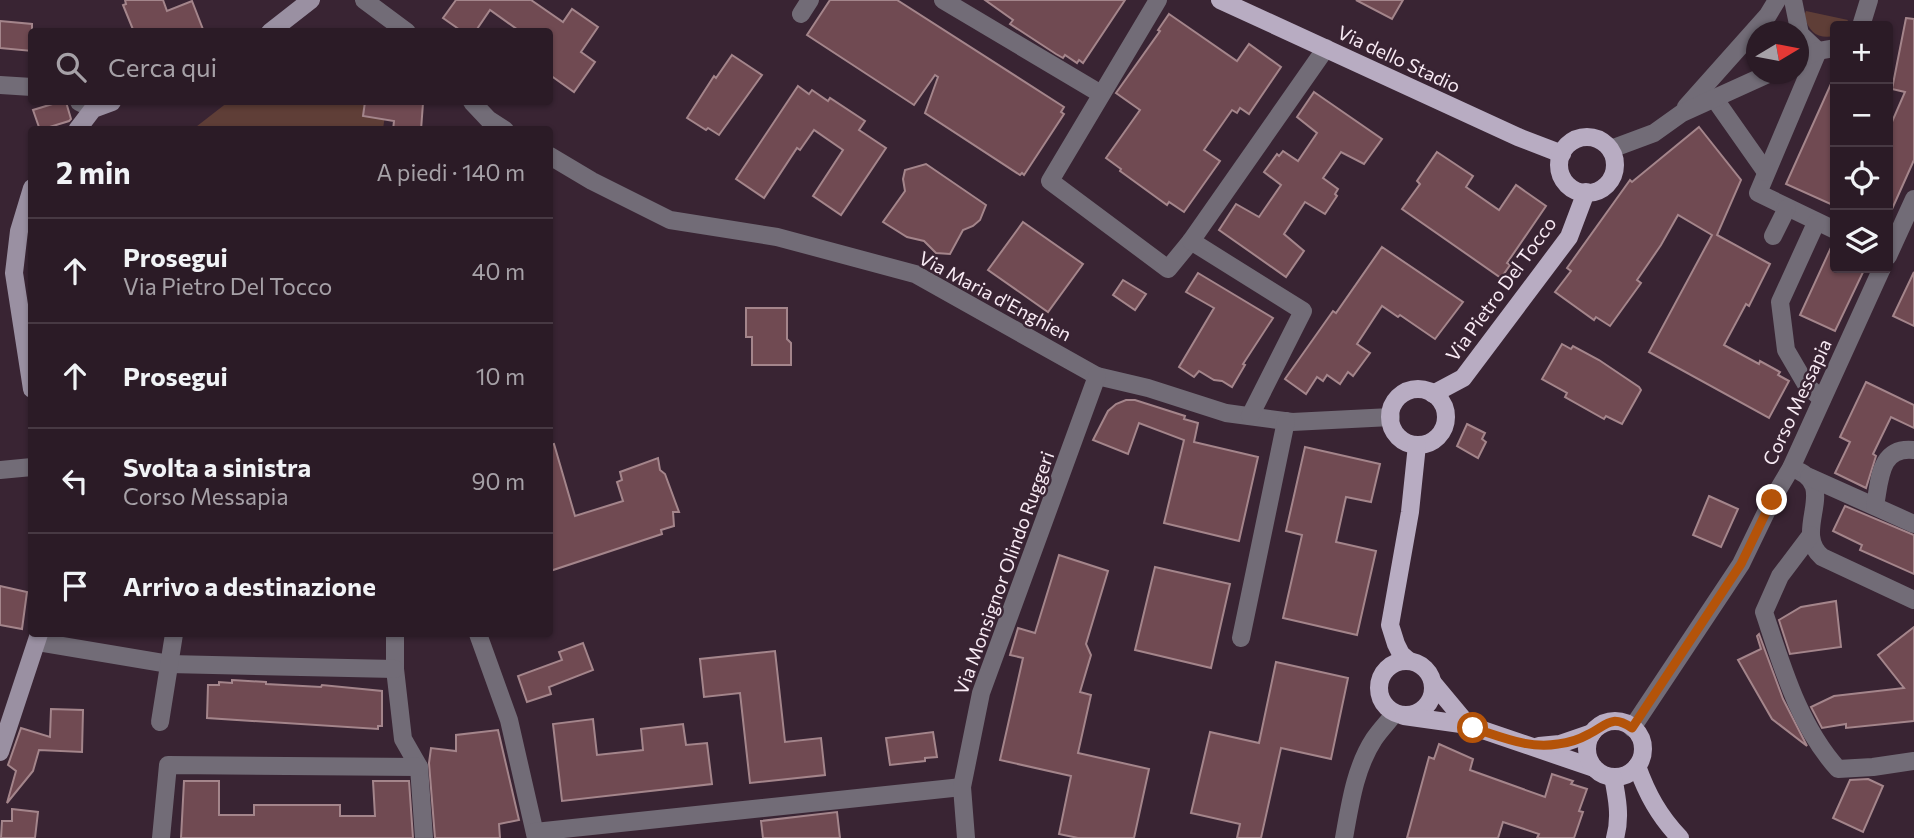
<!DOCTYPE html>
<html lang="it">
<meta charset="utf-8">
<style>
body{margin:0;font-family:Commissioner,sans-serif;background:#372832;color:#f1f3f6}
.controls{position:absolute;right:21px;top:21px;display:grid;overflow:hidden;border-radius:7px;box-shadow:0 2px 5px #0004}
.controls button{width:63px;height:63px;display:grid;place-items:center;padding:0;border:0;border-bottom:2px solid #473943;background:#2b1b26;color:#f1f3f6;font:35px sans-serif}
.compass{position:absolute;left:1746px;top:21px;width:63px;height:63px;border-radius:50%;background:#2b1b26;box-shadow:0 2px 5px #0004;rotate:80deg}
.stop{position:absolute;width:21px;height:21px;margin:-16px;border:5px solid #b45309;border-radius:50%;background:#fff}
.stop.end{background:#b45309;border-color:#fff;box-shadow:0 2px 7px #0008}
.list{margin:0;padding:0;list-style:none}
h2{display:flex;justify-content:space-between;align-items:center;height:91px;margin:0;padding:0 28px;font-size:30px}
h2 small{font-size:23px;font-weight:400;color:#a6a1a7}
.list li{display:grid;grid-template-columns:46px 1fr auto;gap:21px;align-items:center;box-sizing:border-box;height:105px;padding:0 28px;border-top:2px solid #473943}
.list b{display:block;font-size:26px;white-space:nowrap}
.list p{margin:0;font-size:23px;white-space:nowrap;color:#a6a1a7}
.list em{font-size:23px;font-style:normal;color:#a6a1a7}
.icon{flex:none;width:38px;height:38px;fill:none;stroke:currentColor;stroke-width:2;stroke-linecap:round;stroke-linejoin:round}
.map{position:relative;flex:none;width:1914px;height:838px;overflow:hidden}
.search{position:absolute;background:#2b1b26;box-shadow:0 2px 5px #0004;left:28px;top:28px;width:525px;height:77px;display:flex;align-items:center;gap:18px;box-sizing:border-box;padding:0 24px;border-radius:7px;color:#a6a1a7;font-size:26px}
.panel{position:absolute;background:#2b1b26;box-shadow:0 2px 5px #0004;left:28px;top:126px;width:525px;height:511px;border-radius:7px}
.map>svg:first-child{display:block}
.green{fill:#5f3e37}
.building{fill:#704a52;stroke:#a4858b;stroke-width:2}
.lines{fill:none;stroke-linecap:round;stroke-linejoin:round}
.minor{stroke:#726c77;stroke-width:18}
.tertiary{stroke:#726c77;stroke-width:18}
.secondary{stroke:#9a90a2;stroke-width:18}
.primary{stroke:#b8acc2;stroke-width:18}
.route{stroke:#b45309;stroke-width:9}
.labels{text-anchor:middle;stroke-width:5;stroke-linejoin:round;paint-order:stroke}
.street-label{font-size:19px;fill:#f8eaf4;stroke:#392433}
</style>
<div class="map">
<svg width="1914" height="838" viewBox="0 0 1914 838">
<rect width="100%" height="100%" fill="#392433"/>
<g class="green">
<path d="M1806,11L1848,20L1845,26H1835V36C1817,39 1810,33 1804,16Z"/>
<polygon points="228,102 387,102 383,129 192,130"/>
</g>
<g class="building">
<polygon points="125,0 163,0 167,11 192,1 204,32 134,32 123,5 126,4"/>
<polygon points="456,0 531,0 563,22 572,9 598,27 581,52 595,62 574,92 550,75 550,32 521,32 490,10 475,32 463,32 443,18"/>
<polygon points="830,0 897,0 1064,107 1061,112 1064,114 1024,175 1022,173 1020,175 925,113 938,77 935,75 914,105 807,35"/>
<polygon points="985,0 1125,0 1083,63 1079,60 1077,63 1065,55 1063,58 1056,54 1010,24 1013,20"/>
<polygon points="1356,0 1403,0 1392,19"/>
<polygon points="1169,14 1237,61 1249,44 1281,67 1249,114 1240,108 1237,113 1232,110 1204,150 1220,161 1184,212 1169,202 1167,205 1120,171 1121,169 1106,158 1140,110 1116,93 1160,31 1158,30"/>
<polygon points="1906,18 1914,19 1914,160 1888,218 1888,131 1905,92 1892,89"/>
<polygon points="0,21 32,24 32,51 0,48"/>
<polygon points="732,55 762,75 719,135 708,128 706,130 687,118 714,76 716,78"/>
<polygon points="1835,75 1835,206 1786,184"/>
<polygon points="798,86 809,94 812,90 828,101 830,98 865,121 859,130 886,148 841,215 813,196 843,150 814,130 800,150 797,148 764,198 736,179"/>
<polygon points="1314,92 1382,139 1364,164 1341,152 1323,178 1338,189 1335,194 1337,196 1325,214 1305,202 1284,234 1304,251 1286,277 1219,230 1236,204 1259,217 1281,185 1264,172 1277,154 1279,156 1283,151 1298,161 1317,133 1297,117"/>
<polygon points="59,102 66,102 71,119 69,121 40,130 33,110"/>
<polygon points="365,102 423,103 421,130 393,130 394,121 363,116"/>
<polygon points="1699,127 1741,180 1717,235 1770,264 1749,306 1746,304 1724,345 1759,364 1760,361 1780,372 1778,375 1789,381 1769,418 1649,352 1712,235 1678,215 1661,245 1637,280 1641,283 1610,326 1596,317 1594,320 1555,292 1571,271 1567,268 1630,180 1632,182"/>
<polygon points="1437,152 1473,176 1466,187 1499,210 1516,185 1546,206 1507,263 1510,265 1501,278 1402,209 1420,184 1417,181"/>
<polygon points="926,164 986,205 980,220 973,226 963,230 950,254 936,253 924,241 907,237 883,222 905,191 903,179 905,170"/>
<polygon points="1023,222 1083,264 1048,312 988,270"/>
<polygon points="1834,241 1835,268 1865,268 1835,331 1800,315"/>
<polygon points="1382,247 1463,302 1435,339 1400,315 1398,317 1382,306 1357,344 1370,353 1353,376 1348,372 1340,384 1327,375 1323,381 1317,377 1306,394 1285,379 1333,311 1336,313"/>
<polygon points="1914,272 1914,326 1893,316"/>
<polygon points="1198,273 1273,318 1243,364 1245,365 1232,387 1222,381 1214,380 1199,371 1194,377 1179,367 1214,308 1186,292"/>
<polygon points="1123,280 1146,294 1135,310 1113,295"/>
<polygon points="746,308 787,308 787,339 791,343 791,365 752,365 752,337 746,337"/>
<polygon points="1562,344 1571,349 1573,346 1599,360 1639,387 1641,390 1622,424 1606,416 1604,419 1565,397 1567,393 1542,379"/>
<polygon points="1866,382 1914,405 1914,428 1891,417 1873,454 1876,456 1866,488 1835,473 1850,442 1840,437"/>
<polygon points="1126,400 1135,400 1185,416 1184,419 1198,423 1194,442 1258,457 1239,541 1164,523 1184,440 1139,423 1128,454 1093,440 1108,411 1116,404"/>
<polygon points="1467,424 1485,433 1482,439 1486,442 1478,458 1457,446"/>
<polygon points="554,444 575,516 623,501 617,482 622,480 620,472 658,458 660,470 665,474 679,512 673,512 674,526 661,530 662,534 550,571 550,445"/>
<polygon points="1305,447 1380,464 1371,502 1346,497 1336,542 1376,551 1357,635 1283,618 1302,535 1286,531"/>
<polygon points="1709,496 1738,509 1721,547 1693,535"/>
<polygon points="1845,506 1914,535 1914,574 1860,550 1862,545 1833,531"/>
<polygon points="1059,555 1108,571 1086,644 1091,655 1080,692 1091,695 1078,753 1149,769 1134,838 1078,838 1059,834 1071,776 1000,760 1023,658 1010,655 1018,628 1035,633"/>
<polygon points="1155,567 1230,584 1211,668 1135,650"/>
<polygon points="0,586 27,592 22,629 0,625"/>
<polygon points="1836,601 1841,647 1790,654 1779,620 1801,607"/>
<polygon points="1914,627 1914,721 1846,728 1846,724 1822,728 1811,707 1834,696 1904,688 1878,655"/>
<polygon points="1759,634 1783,699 1807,746 1772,719 1738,660 1761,649 1757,636"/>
<polygon points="583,643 593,670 549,687 551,694 527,702 518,676 562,660 559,652"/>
<polygon points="775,651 785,742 821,738 825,775 750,783 740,693 704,697 700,659"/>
<polygon points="1276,662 1348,678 1331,759 1281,748 1261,838 1237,838 1240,824 1191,813 1203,762 1210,732 1259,743"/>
<polygon points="232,680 266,682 266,684 321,687 322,685 382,691 382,726 378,726 378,729 207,718 208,685 219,685 219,682 232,683"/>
<polygon points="51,709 83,710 82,752 39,750 33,771 7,803 16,771 8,765 21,728 50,737"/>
<polygon points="593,719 597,755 643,750 641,729 683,724 686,745 707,743 712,784 562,801 553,724"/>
<polygon points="498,730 519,820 499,824 500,838 435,838 429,763 431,748 456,751 456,735"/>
<polygon points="933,732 937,757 925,758 925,761 890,765 886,738"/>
<polygon points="1439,744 1473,759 1470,770 1545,797 1552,774 1573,781 1571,784 1587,789 1579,811 1583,812 1574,838 1537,838 1539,834 1503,822 1498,838 1407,838 1429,757 1434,759"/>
<polygon points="1868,779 1883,786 1863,832 1833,818 1850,780"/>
<polygon points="184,781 219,781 219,815 254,815 254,805 340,805 340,816 375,816 373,781 409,781 413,838 181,838"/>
<polygon points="12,809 38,812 35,838 1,838 2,821 12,821"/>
<polygon points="837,812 840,838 763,838 761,821"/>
</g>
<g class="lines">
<g class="minor">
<polyline points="364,0 407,32"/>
<polyline points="943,0 1101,94"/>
<polyline points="1158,0 1050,181 1168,269 1191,241"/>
<polyline points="1793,0 1800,34 1818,51"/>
<polyline points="801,14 810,0"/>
<polyline points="1861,26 1869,0"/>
<polyline points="1818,51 1758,193 1835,230"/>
<polyline points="1798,60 1818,51 1835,48"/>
<polyline points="0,85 32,87"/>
<polyline points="1714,98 1766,172"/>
<polyline points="79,102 93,109"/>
<polyline points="472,102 488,119 505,130"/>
<polyline points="1686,107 1768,15 1777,0"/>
<polyline points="1611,149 1654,133 1682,113 1768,74"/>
<polyline points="550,156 592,181 670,220 777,237 915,274 1097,376 1148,388 1226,413 1292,422 1391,417"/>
<polyline points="1816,223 1780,302 1786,350 1807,386 1822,399"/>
<polyline points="1773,236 1787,208"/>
<polyline points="1250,416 1303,311 1191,241 1326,48"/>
<path d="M1791,468C1843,484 1790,530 1822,557L1914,600"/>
<polyline points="0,470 32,467"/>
<polyline points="1809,477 1914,524"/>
<path d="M1875,506C1880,480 1879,446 1914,450"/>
<path d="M1811,535L1780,576L1764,612C1782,666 1799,726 1838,769L1873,767L1914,761"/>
<polyline points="395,634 395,669 403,739 419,767 424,838"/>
<polyline points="478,634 509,720 536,838"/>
<polyline points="1241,638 1286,421"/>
<polyline points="38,642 169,664 395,669"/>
<polyline points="160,722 174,634"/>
<polyline points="535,832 962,787"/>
<polyline points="161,838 168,765 419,767"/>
<polyline points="966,838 962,787 981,693 1097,376"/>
<path d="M1344,838C1350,805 1355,768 1374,739C1380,730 1388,722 1395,713"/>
</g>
<g class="tertiary">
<polyline points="1888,256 1914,199"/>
<polyline points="1632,728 1741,564 1772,500 1791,468 1882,268"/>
</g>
<g class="secondary">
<polyline points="270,32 311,0"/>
<polyline points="77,130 93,109 112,102"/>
<polyline points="32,188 19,231 14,273 32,389"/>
<polyline points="0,752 39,634"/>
</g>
<g class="primary">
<polyline points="1220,0 1518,137 1562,154"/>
<circle cx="1587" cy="165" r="28"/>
<circle cx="1418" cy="417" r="28"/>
<polyline points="1433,394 1463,378 1569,237 1586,192"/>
<circle cx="1406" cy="688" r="27"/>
<polyline points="1409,661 1401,654 1396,644 1390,625 1410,512 1417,445"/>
<polyline points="1433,683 1468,725"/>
<polyline points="1404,716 1468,725 1594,768"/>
<circle cx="1615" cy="749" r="28"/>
<polyline points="1539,746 1560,744 1592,733"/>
<path d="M1637,766C1647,794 1659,816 1680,838"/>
<path d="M1613,777C1617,797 1621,818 1615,838"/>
</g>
</g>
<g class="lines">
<path class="route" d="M1473,728C1502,737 1528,749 1558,744C1568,743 1580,739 1589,734C1607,725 1611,714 1632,728L1741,564L1772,500"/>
</g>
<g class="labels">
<g class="street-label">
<text transform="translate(1399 59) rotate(25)" y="7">Via dello Stadio</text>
<text transform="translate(1501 289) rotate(-54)" y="7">Via Pietro Del Tocco</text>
<text transform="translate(995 296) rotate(28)" y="7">Via Maria d'Enghien</text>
<text transform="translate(1797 402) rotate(-65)" y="7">Corso Messapia</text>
<text transform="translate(1004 573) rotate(-70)" y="7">Via Monsignor Olindo Ruggeri</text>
</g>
</g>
</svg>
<div class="controls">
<button>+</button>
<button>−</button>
<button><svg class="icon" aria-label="locate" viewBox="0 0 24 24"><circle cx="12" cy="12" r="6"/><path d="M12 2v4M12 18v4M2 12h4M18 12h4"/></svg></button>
<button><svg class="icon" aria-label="layers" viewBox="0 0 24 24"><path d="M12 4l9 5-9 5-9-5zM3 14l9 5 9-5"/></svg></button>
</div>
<svg class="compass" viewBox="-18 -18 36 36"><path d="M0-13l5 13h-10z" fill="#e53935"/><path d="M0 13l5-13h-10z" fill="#a6a1a7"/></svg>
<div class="stop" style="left:1473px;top:728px"></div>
<div class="stop end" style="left:1772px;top:500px"></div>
<div class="search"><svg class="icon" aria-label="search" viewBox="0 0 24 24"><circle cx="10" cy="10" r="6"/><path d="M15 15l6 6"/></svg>Cerca qui</div>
<section class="panel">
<h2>2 min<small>A piedi · 140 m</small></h2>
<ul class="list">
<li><svg class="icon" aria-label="ahead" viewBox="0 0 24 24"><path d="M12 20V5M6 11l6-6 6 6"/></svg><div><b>Prosegui</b><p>Via Pietro Del Tocco</p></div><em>40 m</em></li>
<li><svg class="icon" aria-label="ahead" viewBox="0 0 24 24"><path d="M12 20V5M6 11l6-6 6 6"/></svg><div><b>Prosegui</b></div><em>10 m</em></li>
<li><svg class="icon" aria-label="left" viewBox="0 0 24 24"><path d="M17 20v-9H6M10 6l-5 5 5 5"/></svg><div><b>Svolta a sinistra</b><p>Corso Messapia</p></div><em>90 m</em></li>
<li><svg class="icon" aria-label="arrive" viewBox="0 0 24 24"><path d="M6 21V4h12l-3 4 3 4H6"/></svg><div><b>Arrivo a destinazione</b></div></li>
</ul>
</section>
</div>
